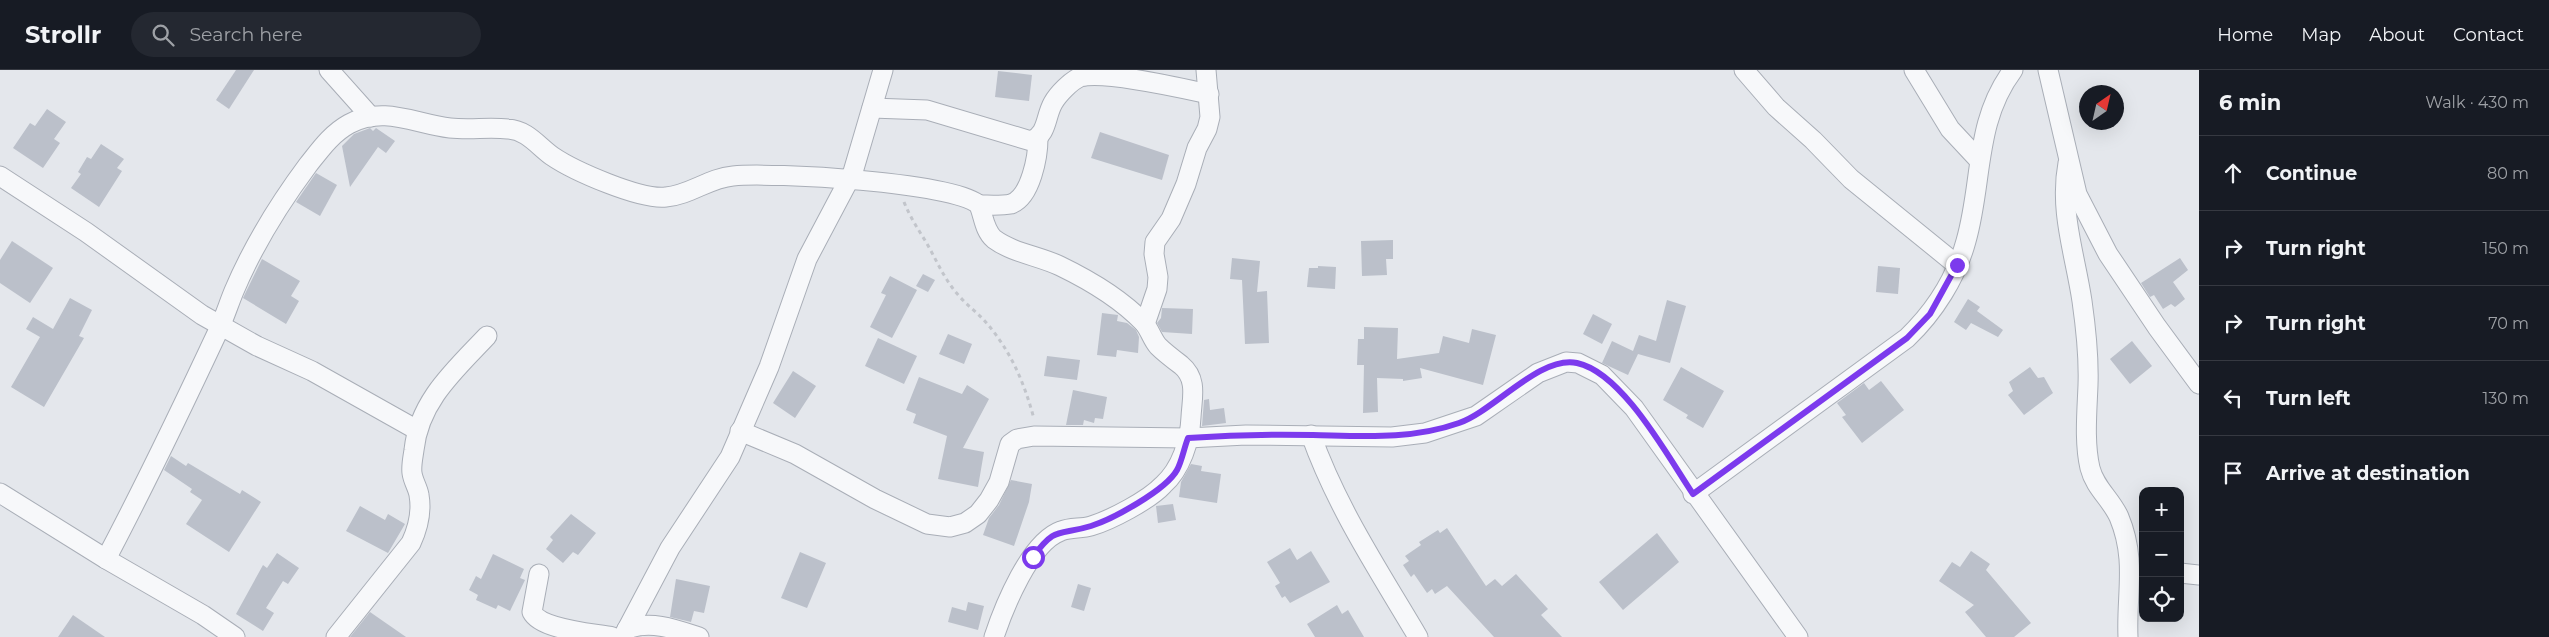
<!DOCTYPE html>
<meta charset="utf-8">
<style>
body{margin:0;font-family:Montserrat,sans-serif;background:#242831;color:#f1f3f6}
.controls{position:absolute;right:15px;bottom:15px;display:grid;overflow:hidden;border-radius:10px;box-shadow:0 5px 20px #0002}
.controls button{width:45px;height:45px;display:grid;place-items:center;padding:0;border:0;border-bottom:1px solid #363941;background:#171b24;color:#f1f3f6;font:25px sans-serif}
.compass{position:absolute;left:2079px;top:15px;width:45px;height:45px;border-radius:50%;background:#171b24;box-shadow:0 5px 20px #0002;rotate:34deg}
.stop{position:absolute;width:15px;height:15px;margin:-11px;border:4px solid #7c3aed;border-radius:50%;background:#fff}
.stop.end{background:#7c3aed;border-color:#fff;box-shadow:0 1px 5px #0008}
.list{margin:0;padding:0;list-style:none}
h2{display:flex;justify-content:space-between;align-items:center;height:65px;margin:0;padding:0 20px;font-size:21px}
h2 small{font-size:16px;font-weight:400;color:#9ea1a6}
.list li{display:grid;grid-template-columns:32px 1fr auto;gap:15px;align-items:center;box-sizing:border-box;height:75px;padding:0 20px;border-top:1px solid #363941}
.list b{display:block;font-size:19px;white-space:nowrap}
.list em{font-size:16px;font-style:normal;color:#9ea1a6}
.icon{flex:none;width:28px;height:28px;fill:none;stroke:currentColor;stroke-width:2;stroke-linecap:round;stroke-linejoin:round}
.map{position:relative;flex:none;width:2199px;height:567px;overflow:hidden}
header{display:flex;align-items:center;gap:30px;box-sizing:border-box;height:70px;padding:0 25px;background:#171b24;border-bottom:1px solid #363941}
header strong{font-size:24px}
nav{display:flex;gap:28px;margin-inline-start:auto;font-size:18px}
.search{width:350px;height:45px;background:#242831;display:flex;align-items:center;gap:12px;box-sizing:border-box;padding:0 18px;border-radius:28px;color:#9ea1a6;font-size:19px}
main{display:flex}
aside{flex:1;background:#171b24}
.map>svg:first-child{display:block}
.building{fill:#bbc0ca}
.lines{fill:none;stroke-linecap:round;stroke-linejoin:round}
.minor-casing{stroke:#a9aeb7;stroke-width:21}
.path{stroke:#c2c5cb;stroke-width:3;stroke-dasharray:4 4;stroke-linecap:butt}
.minor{stroke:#f7f8fa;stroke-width:19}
.route{stroke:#7c3aed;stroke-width:6}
</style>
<header>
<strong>Strollr</strong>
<div class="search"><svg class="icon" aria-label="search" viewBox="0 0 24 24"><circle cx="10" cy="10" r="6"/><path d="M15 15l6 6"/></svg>Search here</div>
<nav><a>Home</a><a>Map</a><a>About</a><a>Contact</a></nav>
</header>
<main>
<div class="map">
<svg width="2199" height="567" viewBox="0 0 2199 567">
<rect width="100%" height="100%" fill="#e4e7ec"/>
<g class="building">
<polygon points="236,0 254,0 229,39 216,30"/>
<polygon points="998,1 1032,5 1029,31 995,27"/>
<polygon points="47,39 66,52 54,69 60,73 43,98 13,78 30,53 35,56"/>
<polygon points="370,58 373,61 376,58 395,71 386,83 378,77 350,117 342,76 354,64"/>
<polygon points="1100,62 1169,85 1162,110 1091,88"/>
<polygon points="101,74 124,89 117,98 122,101 99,137 71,118 81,104 78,102 87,87 91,89"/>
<polygon points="316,103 337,115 320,146 296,132"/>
<polygon points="1393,170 1393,189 1386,189 1387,205 1362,206 1361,171"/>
<polygon points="12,171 53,198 30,233 0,213 0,190"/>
<polygon points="1232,188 1260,191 1257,222 1267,221 1269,273 1245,274 1242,210 1230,209"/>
<polygon points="2180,188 2188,200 2173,212 2185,229 2175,237 2171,234 2163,239 2154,225 2150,227 2141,213"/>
<polygon points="262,189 300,211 291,226 299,231 286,254 243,228"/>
<polygon points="1318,196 1336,197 1335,219 1307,217 1309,198 1318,198"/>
<polygon points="1878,196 1900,198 1898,224 1876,222"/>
<polygon points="923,204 935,210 928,222 916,216"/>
<polygon points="890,206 917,220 892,268 870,257 886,225 881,223"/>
<polygon points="70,228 92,240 79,266 84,268 44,337 11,317 40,267 26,259 33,247 53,259"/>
<polygon points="1968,229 1980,237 1977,241 2003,260 1998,267 1971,253 1966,260 1954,252"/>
<polygon points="1667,230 1686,236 1670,293 1638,284 1628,305 1602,293 1612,271 1633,281 1639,265 1656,271"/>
<polygon points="1162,238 1193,239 1192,264 1162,262 1157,253 1161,248"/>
<polygon points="1102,243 1118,245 1117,251 1127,253 1136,260 1139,267 1138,283 1117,280 1116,287 1097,285"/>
<polygon points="1593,244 1612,254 1602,274 1583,264"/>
<polygon points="1364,257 1398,258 1397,289 1439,283 1443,266 1469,273 1472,259 1496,265 1483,315 1420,298 1422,308 1403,311 1403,309 1377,308 1378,342 1363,343 1364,295 1357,295 1358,269 1364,269"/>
<polygon points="948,264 972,274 964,294 939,284"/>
<polygon points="878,268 917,286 904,314 865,296"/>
<polygon points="2132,271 2152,296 2130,314 2110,289"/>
<polygon points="1047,286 1080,290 1077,310 1044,306"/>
<polygon points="1681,297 1724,321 1703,358 1686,348 1688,345 1663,330"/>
<polygon points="2030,297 2038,308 2044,307 2053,323 2024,345 2008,325 2013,321 2009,312"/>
<polygon points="793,301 816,316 795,348 773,333"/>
<polygon points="919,307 962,324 967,315 989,329 963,378 984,382 978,417 938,409 947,366 913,353 916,344 906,340"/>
<polygon points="1881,311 1904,340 1862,373 1842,347 1846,345 1837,333 1864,313 1869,320"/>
<polygon points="1073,320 1107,327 1103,349 1095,348 1094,353 1084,350 1083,355 1066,355"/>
<polygon points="1209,329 1210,340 1224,338 1226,353 1202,356 1204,330"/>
<polygon points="171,386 186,396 188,393 240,424 242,420 261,432 229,482 186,454 202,430 190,422 192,419 164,400"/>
<polygon points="1191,394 1202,396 1201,401 1221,404 1217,433 1179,427 1181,412"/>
<polygon points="1011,410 1032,414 1029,432 1014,476 983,465 989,448 999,435"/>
<polygon points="1173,434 1176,450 1158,453 1156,436"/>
<polygon points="360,436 385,450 388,444 405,454 388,483 346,461"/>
<polygon points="571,444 596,463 578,485 573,482 563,493 546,479 553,470 550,467"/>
<polygon points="1447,458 1486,516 1495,509 1502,516 1516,504 1548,539 1541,545 1562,567 1494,567 1447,516 1435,524 1432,519 1427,523 1414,504 1411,507 1403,495 1409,491 1405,486 1421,475 1419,472 1438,460 1440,463"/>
<polygon points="1657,463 1679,492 1623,540 1599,512"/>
<polygon points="1290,478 1297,490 1311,481 1330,512 1290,533 1285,526 1282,528 1275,516 1280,513 1267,492"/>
<polygon points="1971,481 1990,494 1986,500 2031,553 2014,567 1986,567 1965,542 1974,535 1939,511 1952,492 1960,497"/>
<polygon points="800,482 826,493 807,538 781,528"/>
<polygon points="277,483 299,498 288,514 283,511 266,538 274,543 263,561 236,544 263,495 267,498"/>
<polygon points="493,484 524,499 520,508 525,510 510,541 498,535 496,539 476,530 478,525 469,520 476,506 481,509"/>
<polygon points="676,509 710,516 704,543 694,541 691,552 670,547"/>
<polygon points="1078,514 1091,518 1084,541 1071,537"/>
<polygon points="968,532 984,536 978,560 948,552 952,537 966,541"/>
<polygon points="1337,535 1342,544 1348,540 1364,567 1315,567 1307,554"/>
<polygon points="370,542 406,567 350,567"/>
<polygon points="73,545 105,567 58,567"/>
</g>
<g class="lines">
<defs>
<g id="minor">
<polyline points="329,0 371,47"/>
<polyline points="1744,0 1776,37 1813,70 1851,109 1957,195"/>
<polyline points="1914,0 1950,59 1978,89"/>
<polyline points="2048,0 2077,124 2108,184 2157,257 2199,314"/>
<path d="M872,38L927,40L1031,71C1048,64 1045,47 1053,33C1058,24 1071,11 1080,7C1104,0 1181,18 1209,24"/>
<path d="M2068,93C2059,141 2075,184 2082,231C2086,259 2089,287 2088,315C2087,342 2084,372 2090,398C2095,418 2111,429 2119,447C2137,490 2126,524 2128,567"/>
<polyline points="0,106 86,162 202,245 257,276 312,301 417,360"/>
<path d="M979,135C989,135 1001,136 1011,134C1031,127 1038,86 1038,68"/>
<polyline points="1145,254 1157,219 1158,207 1154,184 1155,172 1171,149 1186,114 1197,78 1207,59 1210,47 1206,0"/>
<polyline points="740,361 795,384 875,429 927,454 950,457 965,453 978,444 989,430 999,412 1010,374 1017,369 1034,366 1188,368 1246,365 1392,367 1425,363 1476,346 1538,303 1566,292 1578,293 1602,305 1634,338 1798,567"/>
<path d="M1311,365C1337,438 1379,501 1418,567"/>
<polyline points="0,423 106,489 203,545 235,567"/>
<path d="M1693,424L1907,268C1934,242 1956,208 1966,171C1983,112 1974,52 2013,0"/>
<path d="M106,489C146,413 183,336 219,259C225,246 229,233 234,221C253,176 279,134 308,95C320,80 331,64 349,54C384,35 415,54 450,58C470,60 489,57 508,59C527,60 538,76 552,86C574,101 640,130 666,127C690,125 709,108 733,106C771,102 955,112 979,135C984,147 984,160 994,169C1013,183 1039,186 1060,196C1089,210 1122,230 1144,253C1150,260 1152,269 1158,276C1165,283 1173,289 1181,295C1198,309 1192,328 1191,347C1190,371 1181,399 1163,415C1149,430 1111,450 1091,456C1081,459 1071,457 1061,461C1030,472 1004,537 994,567"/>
<polyline points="2180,503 2199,505"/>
<path d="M539,504L532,542C541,560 593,563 613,567"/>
<path d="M627,559C651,550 675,559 699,567"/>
<path d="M336,567L411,473C418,458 422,442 419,425C418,418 413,411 412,403C411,396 413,387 414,380C419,331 455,300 487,266"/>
<polyline points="623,567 670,478 730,387 769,297 807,189 853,102 883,0"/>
</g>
</defs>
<use href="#minor" class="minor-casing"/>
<path class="path" d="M904,132C910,147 918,159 926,172C937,191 945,211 960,227C967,235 975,241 982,248C1009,277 1024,311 1034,349"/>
<use href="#minor" class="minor"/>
</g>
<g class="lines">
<path class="route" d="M1033,487C1056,455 1059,466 1091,456C1113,449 1166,420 1177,400C1182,391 1184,378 1188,368C1230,365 1271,364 1313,365C1362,366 1411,370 1459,353C1494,341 1540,285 1577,293C1623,303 1668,387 1693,424L1907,268L1930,244L1957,195"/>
</g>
</svg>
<div class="controls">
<button>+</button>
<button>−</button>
<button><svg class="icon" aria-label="locate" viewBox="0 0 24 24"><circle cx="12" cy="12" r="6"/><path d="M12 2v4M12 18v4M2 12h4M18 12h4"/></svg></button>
</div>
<svg class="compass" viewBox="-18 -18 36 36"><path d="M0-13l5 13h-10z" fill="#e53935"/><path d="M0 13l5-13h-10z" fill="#9ea1a6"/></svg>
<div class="stop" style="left:1033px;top:487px"></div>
<div class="stop end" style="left:1957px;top:195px"></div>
</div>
<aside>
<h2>6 min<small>Walk · 430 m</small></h2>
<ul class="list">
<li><svg class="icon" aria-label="ahead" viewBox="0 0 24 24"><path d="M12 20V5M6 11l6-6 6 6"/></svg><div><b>Continue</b></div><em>80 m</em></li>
<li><svg class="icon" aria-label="right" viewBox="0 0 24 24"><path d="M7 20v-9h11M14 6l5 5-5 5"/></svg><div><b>Turn right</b></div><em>150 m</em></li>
<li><svg class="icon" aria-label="right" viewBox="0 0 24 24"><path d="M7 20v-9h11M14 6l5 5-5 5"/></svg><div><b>Turn right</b></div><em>70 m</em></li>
<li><svg class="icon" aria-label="left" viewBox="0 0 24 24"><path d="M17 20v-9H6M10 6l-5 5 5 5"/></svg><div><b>Turn left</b></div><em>130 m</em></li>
<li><svg class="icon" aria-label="arrive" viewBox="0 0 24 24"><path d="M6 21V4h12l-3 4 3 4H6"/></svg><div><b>Arrive at destination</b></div></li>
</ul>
</aside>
</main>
